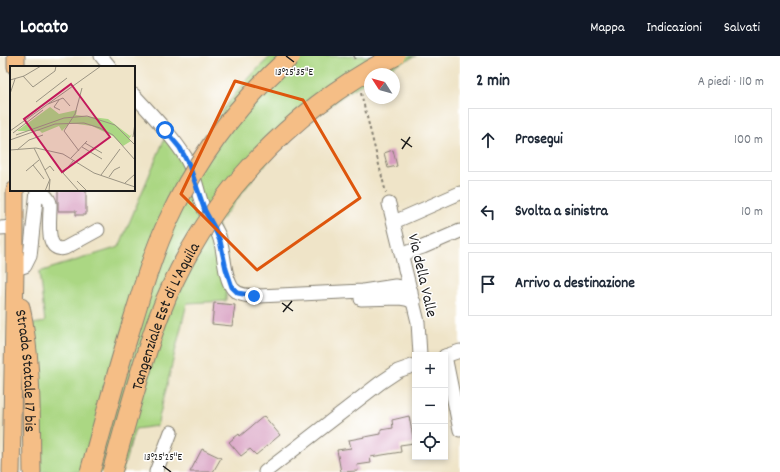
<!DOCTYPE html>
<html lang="it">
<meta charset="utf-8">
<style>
body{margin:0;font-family:Dekko,sans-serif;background:#f6f6f7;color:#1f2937}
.controls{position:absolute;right:12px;bottom:12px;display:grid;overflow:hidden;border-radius:0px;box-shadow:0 2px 6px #0003}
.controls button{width:36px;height:36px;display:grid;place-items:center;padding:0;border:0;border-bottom:1px solid #e0e1e3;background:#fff;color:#1f2937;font:20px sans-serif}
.compass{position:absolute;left:364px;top:12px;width:36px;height:36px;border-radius:50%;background:#fff;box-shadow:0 2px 6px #0003;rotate:306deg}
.stop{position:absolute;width:12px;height:12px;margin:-9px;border:3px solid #1a73e8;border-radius:50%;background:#fff}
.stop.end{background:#1a73e8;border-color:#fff;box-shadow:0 1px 4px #0008}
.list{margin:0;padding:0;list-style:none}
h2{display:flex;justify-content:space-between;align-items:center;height:52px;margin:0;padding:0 16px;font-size:17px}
h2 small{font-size:13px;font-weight:400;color:#747a83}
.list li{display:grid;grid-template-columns:26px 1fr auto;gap:12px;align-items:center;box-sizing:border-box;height:64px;margin:0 8px 8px;padding:0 8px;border:1px solid #e0e1e3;border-radius:0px}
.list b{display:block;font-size:15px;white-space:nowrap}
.list em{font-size:13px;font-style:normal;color:#747a83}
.icon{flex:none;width:22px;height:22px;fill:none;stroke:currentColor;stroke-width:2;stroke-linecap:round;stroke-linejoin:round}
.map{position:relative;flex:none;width:460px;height:416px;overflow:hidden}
header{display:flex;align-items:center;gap:24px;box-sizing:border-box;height:56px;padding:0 20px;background:#111827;color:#fff}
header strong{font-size:19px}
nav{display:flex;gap:22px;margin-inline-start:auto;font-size:14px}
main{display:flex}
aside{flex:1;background:#fff}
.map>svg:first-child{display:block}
.green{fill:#abd783;stroke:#647a50}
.building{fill:#d79cc0}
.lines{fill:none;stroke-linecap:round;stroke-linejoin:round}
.minor-casing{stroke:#868072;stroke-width:15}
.major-casing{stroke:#868072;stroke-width:19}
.path{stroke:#868072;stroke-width:2;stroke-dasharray:3 3;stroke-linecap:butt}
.minor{stroke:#fff;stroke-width:13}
.major{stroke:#f5be86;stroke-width:17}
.highway-bridge-casing{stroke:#868072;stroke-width:21;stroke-linecap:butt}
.highway-bridge{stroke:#f5be86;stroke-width:19}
.route{stroke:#1a73e8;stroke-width:5}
.marked{fill:none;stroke:#de560d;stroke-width:3;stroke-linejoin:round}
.ticks{fill:none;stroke:#1c1c1c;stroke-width:1.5}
.labels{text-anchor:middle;stroke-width:3;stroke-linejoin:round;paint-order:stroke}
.street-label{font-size:16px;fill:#1c1c1c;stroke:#fff}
.inset-road{fill:none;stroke:#9b9483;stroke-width:1}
.view{fill:#c2185b;fill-opacity:0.15;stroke:#c2185b;stroke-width:2}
.inset-edge{fill:none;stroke:#1c1c1c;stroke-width:2}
.ticks-label{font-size:10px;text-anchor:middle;fill:#1c1c1c;stroke:#fff;stroke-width:3;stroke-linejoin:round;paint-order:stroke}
</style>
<header>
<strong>Locato</strong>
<nav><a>Mappa</a><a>Indicazioni</a><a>Salvati</a></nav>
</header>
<main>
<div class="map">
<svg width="460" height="416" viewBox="0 0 460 416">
<rect width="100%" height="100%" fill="#fff"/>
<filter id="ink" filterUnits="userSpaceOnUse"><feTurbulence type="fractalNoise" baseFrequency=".025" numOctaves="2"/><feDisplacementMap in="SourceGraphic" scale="8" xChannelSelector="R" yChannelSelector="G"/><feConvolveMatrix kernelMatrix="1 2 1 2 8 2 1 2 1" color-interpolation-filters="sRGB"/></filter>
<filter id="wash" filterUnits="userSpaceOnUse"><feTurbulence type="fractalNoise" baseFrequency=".012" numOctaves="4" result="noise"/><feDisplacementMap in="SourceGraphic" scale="16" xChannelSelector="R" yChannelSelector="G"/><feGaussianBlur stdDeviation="0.9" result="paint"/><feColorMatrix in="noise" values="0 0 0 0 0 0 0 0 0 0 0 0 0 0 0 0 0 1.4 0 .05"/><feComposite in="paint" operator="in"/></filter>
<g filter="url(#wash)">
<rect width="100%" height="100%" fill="#efe4c8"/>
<path class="green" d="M271,0H416L397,8L350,35L298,74L258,116L218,168L227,202L226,245L187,247L157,370L135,373L122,416H40C39,366 39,317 33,268L45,266L39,216L119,191L169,72L191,101C216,63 237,31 271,0Z"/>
<g id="blocks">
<g class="building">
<polygon points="393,94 397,110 388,112 384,97"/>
<polygon points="58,134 86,134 86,159 76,159 76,155 58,155"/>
<polygon points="214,247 235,249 232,270 212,268"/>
<polygon points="264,360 280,379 256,399 250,393 241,400 229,386 239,378 240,380"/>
<polygon points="409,360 414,387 400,389 401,396 370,401 371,407 357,409 358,415 341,416 337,394 351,392 349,384 381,378 381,374 393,372 392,364"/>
<polygon points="202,393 221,402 213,416 190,416"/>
</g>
</g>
</g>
<g filter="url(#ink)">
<use href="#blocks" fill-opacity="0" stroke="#868072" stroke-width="1"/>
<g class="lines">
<defs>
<g id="minor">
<polyline points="101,0 110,11"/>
<path d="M134,39C152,59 172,79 186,102C195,117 197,135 203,151C207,161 215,170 219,180C225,196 223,220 233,233C239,240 250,240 259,240L363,235L395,230L402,231L411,235"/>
<path d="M37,137L45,139C47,141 49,143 50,147C51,159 43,198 65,192L98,174"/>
<polyline points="389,148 418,266 420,299"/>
<polyline points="394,166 460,137"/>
<polyline points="0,172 15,171"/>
<polyline points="402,198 423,191 460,175"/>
<polyline points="15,213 25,210 30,200 37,134"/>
<polyline points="361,243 400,242 406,243 414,246"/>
<polyline points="445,300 460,374"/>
<polyline points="445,300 460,295"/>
<polyline points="156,416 171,376"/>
<polyline points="265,416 380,327 398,315 415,309"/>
</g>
<g id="major">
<polyline points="16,11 16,0"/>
<path id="s1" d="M21,251C33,305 31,361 32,416"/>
<polyline points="11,416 15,213 15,134"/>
</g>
</defs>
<use href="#minor" class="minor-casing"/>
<use href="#major" class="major-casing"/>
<g class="path">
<polyline points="354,0 355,5"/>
<polyline points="361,37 386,137"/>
</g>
<use href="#minor" class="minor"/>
<use href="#major" class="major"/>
<defs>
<g id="highway-bridge">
<path d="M90,416C104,365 117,315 133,264C143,231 153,198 167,167C196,104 239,46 291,0"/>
<path id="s2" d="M112,416C127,364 140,311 159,260C202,147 288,55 395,0"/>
</g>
</defs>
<use href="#highway-bridge" class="highway-bridge-casing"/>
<use href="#highway-bridge" class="highway-bridge"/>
</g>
</g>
<g class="lines" filter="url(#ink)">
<polyline class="route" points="165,74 180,92 189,109 205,155 215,173 220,185 226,213 232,231 238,237 254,240"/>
</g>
<path class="marked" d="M235,25L303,44L360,142L257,214L181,138Z"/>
<path class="ticks" d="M286,0L294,6M401,83L412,91M402,93L410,81M282,247L293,255M283,256L292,245M163,410L171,416"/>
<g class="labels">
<g class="street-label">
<text transform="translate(424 219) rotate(77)" y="6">Via della Valle</text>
<text dy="6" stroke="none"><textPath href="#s2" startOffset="165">Tangenziale Est di L'Aquila</textPath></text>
<text dy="6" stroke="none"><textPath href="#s1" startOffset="64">Strada Statale 17 bis</textPath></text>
</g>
</g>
<g transform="translate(10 10)">
<rect width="125" height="125" fill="#efe4c8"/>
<path d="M40,41L49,48L67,44L66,49L98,53L120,70L122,68L119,73L121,75L113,80L103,70L82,60L60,57L52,65L49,60L32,67L30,65H7Z" fill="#abd783"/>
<path class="inset-road" d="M13,10L23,21L45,5L46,0M0,14L14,10L31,0M0,28L5,13M49,34L44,41L50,44M26,36L57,12M38,38L53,32L60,40M0,65L91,0M3,67L33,44M6,69L54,52L77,50L105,59L125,79M123,71L125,57M0,74L45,58L74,57L90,62L103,69L125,94M75,77L92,87M72,81L92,93M24,82L40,114L39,125M0,84L26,82L53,88L84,107L125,121M7,84L19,74L33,69M69,85L54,65L65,48L72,22M61,92L77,75M64,94L53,107L69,125M23,99L34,113M35,104L40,100L44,105M16,105L29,94M91,109L110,83M99,111L104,104L110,101M67,115L77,125M115,117L125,108M35,125L40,113"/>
<path class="view" d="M61,18L100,71L52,106L14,53Z"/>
<rect width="125" height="125" class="inset-edge"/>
</g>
<g class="ticks-label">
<text x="294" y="19">13°25'35"E</text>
<text x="163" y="404">13°25'25"E</text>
</g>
</svg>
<div class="controls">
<button>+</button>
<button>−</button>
<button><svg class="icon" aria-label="locate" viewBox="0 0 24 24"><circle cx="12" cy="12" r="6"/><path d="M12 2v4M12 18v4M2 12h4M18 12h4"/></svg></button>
</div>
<svg class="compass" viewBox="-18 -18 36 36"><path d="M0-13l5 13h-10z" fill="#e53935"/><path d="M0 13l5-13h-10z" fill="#747a83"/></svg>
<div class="stop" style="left:165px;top:74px"></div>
<div class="stop end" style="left:254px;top:240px"></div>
</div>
<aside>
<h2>2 min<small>A piedi · 110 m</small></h2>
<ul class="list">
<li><svg class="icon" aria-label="ahead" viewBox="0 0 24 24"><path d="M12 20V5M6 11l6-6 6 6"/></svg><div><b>Prosegui</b></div><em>100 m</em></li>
<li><svg class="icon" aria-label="left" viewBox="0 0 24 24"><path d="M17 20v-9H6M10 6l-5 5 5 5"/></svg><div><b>Svolta a sinistra</b></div><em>10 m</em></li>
<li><svg class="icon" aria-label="arrive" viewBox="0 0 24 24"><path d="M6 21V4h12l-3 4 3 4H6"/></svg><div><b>Arrivo a destinazione</b></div></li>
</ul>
</aside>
</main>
